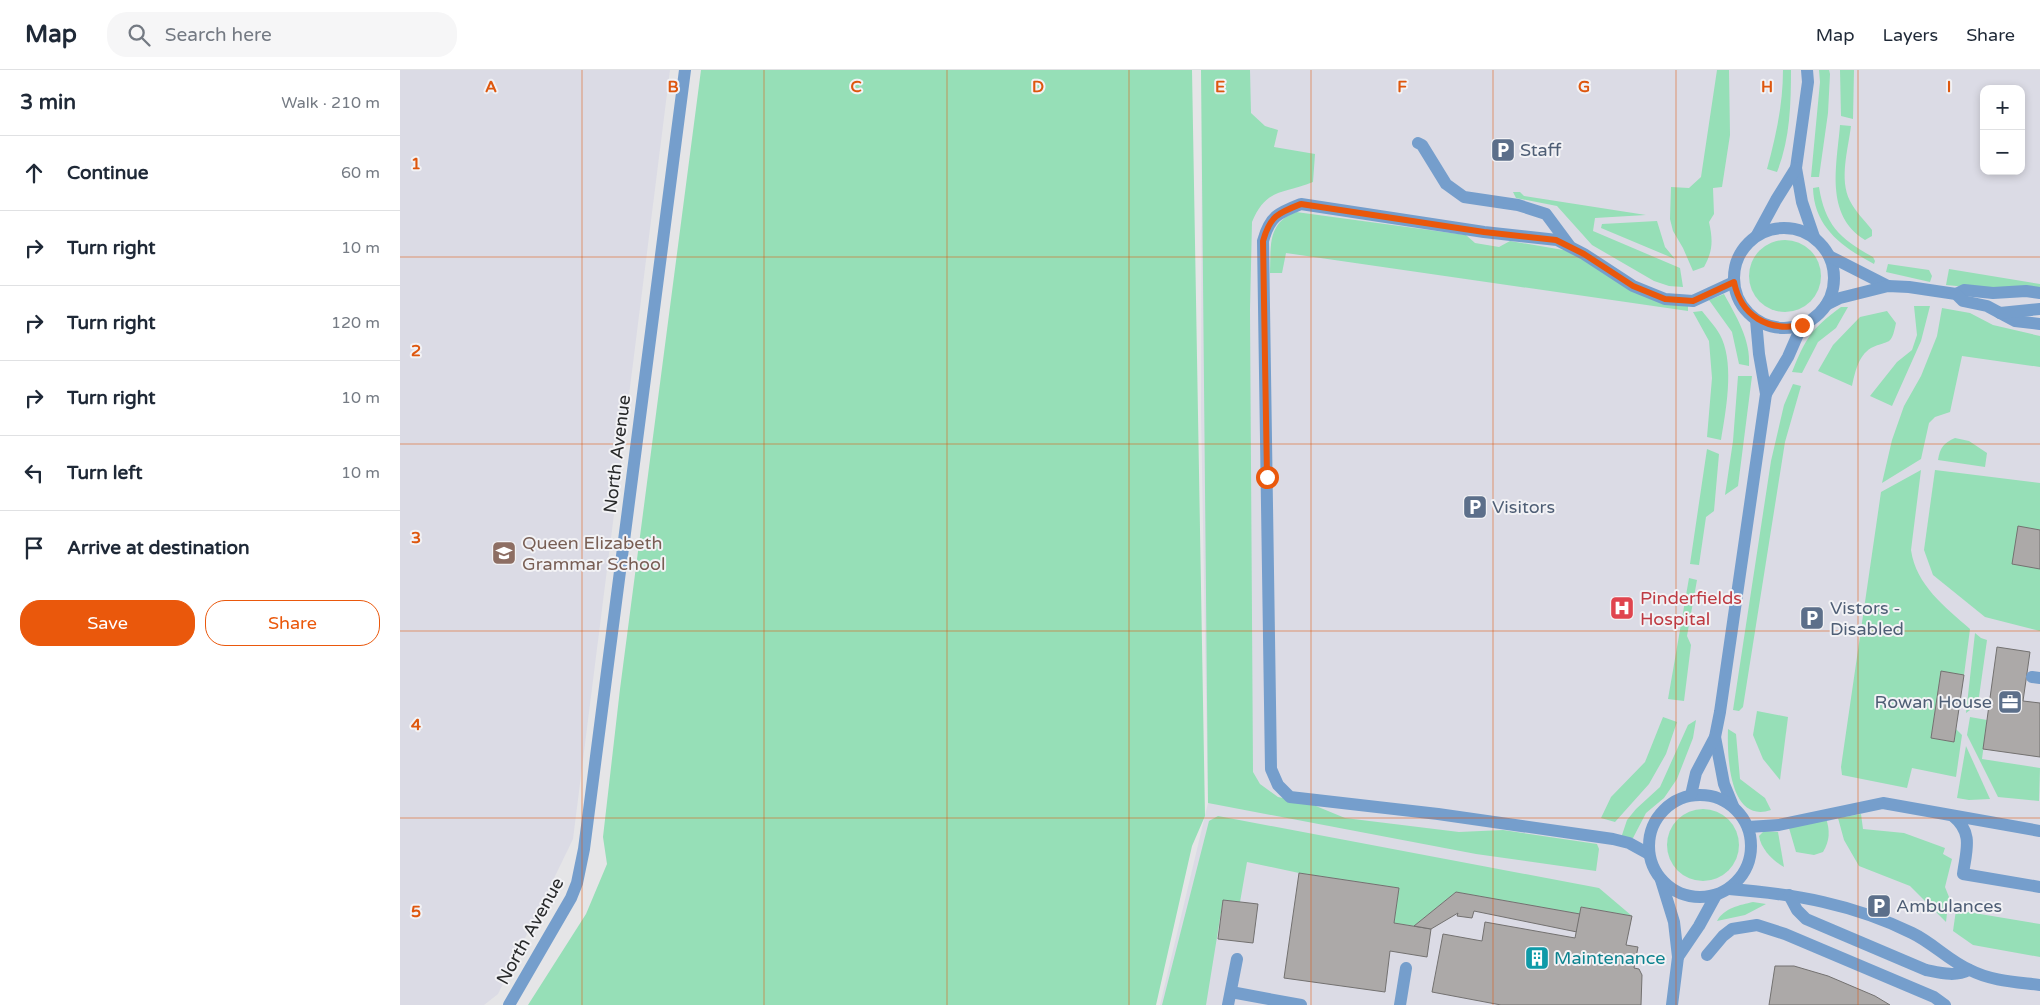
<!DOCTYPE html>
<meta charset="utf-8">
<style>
body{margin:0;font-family:"Varela Round",sans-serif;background:#f6f6f7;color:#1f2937}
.controls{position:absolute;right:15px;top:15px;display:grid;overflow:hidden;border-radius:10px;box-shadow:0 2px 8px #0003}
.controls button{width:45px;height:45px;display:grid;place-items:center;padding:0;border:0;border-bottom:1px solid #e0e1e3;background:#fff;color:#1f2937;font:25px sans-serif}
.stop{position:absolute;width:15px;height:15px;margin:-11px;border:4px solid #ea580c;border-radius:50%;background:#fff}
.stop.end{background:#ea580c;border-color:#fff;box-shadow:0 1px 5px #0008}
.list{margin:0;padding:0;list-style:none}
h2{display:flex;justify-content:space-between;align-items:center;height:65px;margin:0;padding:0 20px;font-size:21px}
h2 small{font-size:16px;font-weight:400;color:#747a83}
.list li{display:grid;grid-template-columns:32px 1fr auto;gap:15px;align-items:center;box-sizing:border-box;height:75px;padding:0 20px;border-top:1px solid #e0e1e3}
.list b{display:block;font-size:19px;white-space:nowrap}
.list em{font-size:16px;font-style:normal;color:#747a83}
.actions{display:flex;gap:10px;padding:15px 20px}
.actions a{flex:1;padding:11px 0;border:1px solid #ea580c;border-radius:20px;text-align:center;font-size:18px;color:#ea580c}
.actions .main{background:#ea580c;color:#fff}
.icon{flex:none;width:28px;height:28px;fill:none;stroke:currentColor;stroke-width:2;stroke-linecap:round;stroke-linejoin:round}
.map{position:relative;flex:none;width:1640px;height:935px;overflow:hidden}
header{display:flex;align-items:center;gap:30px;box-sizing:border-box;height:70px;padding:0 25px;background:#fff;border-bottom:1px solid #e0e1e3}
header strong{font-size:24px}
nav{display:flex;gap:28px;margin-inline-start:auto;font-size:18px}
.search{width:350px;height:45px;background:#f6f6f7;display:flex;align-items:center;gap:12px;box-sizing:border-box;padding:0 18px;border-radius:20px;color:#747a83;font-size:19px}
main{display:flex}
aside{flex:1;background:#fff}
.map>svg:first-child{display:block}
.built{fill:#dbdbe5;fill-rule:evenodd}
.green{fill:#96dfb7}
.building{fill:#aca9a8;stroke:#737170}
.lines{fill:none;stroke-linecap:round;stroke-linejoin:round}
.minor{stroke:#759ecc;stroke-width:12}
.route{stroke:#ea580c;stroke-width:6}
.grid{fill:none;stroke:#de570e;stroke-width:1;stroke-opacity:0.55}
.labels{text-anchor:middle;stroke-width:4;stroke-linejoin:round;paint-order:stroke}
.service-label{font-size:18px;fill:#4e5e75;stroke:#f2f2f5;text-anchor:start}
.street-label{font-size:18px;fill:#292a2b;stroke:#f2f2f5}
.education-label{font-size:18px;fill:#785e54;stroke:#f2f2f5;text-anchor:start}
.health-label{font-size:18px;fill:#be3a42;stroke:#f2f2f5;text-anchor:start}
.culture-label{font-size:18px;fill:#0d838f;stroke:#f2f2f5;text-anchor:start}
.grid-label{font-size:16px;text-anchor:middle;font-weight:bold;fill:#de570e;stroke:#f2f2f5;stroke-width:4;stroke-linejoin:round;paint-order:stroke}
</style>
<header>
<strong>Map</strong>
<div class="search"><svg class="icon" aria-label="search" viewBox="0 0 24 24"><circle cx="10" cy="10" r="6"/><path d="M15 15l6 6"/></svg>Search here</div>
<nav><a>Map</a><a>Layers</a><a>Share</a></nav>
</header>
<main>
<aside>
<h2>3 min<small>Walk · 210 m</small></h2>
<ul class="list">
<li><svg class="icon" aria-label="ahead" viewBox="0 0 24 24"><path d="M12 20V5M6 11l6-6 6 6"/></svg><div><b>Continue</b></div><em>60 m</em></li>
<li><svg class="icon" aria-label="right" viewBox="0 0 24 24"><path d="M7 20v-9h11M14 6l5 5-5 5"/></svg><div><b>Turn right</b></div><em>10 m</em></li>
<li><svg class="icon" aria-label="right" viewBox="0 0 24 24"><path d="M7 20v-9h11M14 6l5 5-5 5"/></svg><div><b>Turn right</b></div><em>120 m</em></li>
<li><svg class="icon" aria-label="right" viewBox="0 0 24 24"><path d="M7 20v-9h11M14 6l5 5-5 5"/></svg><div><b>Turn right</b></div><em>10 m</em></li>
<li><svg class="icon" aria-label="left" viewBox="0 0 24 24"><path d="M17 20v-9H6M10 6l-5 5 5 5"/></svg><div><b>Turn left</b></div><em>10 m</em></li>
<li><svg class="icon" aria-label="arrive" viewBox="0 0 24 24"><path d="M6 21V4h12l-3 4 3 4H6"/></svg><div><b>Arrive at destination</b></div></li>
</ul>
<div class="actions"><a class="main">Save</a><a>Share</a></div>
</aside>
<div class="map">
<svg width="1640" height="935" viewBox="0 0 1640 935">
<rect width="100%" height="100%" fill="#e5e5e7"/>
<g class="built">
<polygon points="0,0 270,0 173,769 98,924 84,935 0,935"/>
<path d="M802,0H1640V935H760L808,733L801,343ZM1584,19H1621V101H1584Z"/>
</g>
<g class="green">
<polygon points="301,0 792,0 805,746 792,776 756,935 128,935 186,844 207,794 203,767 220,619"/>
<path d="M801,0H850L851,43L865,56L878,60L874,77L915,84L913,112C883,124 866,118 852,152L850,240L853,702L860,714L878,727L911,734L945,748L1059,762L1103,760L1197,774L1199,779L1196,801L1076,784L808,733Z"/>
<path d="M1317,0H1329L1330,65L1322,117L1313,118L1314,144L1309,152C1313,170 1313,181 1304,197L1293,201L1283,178L1273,161L1270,149L1271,117L1289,118L1301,107Z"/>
<path d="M1383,0H1391C1391,34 1390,70 1377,102L1367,99C1376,66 1383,34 1383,0Z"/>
<polygon points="1419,0 1429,0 1430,4 1428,43 1419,107 1411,107 1420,12"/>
<polygon points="1440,0 1454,0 1453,49 1441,46"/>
<path d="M1440,55L1451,56C1448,80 1439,109 1450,131C1455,141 1465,151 1472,160V166L1465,170C1424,145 1437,94 1440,55Z"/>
<path d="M1419,117C1425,155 1440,169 1473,187L1475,191L1474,194C1442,177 1414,157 1413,118Z"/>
<polygon points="1113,122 1120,122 1124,126 1246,145 1195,148 1193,161 1280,198 1283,217 1269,216 1254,211 1192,175 1157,136 1116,128"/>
<path d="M896,142L1066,165L1075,173L1099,177L1110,171L1175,182L1226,215L1288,233V241L886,183L882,203H870C871,176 867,153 896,142Z"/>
<polygon points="1257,151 1265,177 1275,189 1201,158 1202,154"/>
<circle cx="1385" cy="206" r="36"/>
<polygon points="1488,194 1529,200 1532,206 1530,212 1486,202"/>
<polygon points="1549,199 1640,214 1640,219 1598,220 1546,215"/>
<path d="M1324,224C1336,246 1351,270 1349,296L1339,294L1332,262L1309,230Z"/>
<polygon points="1514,236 1530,236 1521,271 1492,336 1470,326 1497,292 1512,280 1517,265"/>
<path d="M1441,237H1448L1436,258L1418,272L1402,303L1392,302C1406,268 1411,259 1441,237Z"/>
<polygon points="1542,238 1570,243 1593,255 1640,266 1640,297 1562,286 1550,342 1535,347 1529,353 1521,389 1482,413 1492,370 1504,336 1521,306 1537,266"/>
<path d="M1302,241C1308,249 1318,259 1322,269C1334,297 1326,341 1321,370L1307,367L1312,308L1309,271L1293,242Z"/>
<path d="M1487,241L1496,253C1491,277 1490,269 1471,278C1458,286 1455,303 1452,316L1418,301L1433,275L1460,247Z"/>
<polygon points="1338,306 1352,306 1338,416 1325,425 1333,371"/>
<polygon points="1393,314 1401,316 1385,372 1343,637 1339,641 1333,640 1371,391 1384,335"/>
<path d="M1555,368L1569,371L1587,383L1585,397L1538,390C1540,377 1544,373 1555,368Z"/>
<polygon points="1307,379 1319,384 1314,441 1306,447 1299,495 1290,494"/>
<path d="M1521,400L1511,480C1516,515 1545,537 1570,559L1564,605L1541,602L1531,668L1554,672L1556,659L1562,665L1556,707L1512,698L1507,718L1442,705L1441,697L1481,422Z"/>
<polygon points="1535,400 1640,413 1640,561 1585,547 1533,505 1524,480"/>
<polygon points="1289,508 1297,510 1287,566 1291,575 1284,631 1268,629"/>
<polygon points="1575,563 1581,568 1587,570 1578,634 1566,643"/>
<polygon points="1357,641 1388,647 1380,710 1363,689 1353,665"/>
<polygon points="1263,647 1277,652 1266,684 1249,714 1215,752 1201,748 1211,727 1245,692"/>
<polygon points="1570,647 1587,650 1582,689 1640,698 1639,731 1598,727 1567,665"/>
<polygon points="1296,650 1293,668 1277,709 1264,728 1246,743 1233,768 1221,768 1227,750 1236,739 1260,717 1288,655"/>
<path d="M1328,659L1336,664L1340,709L1365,728L1371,740C1329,754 1327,686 1328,659Z"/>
<polygon points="1566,676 1590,729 1569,730 1557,728"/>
<circle cx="1303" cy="775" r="36"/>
<polygon points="1461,744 1463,759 1504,763 1545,778 1543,784 1552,789 1545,817 1549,827 1546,852 1510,816 1459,796 1444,770 1438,748"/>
<polygon points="818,746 1199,818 1232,846 1182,837 1180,844 1056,822 1014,856 994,853 999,818 899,803 847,792 840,832 823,830 806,935 762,935 809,751"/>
<path d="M1426,748C1430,761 1430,770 1423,782L1414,785L1396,782L1389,758Z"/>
<path d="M1364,761L1378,762L1384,797C1373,791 1361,779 1359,766Z"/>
<path d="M1353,832L1366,834L1345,845L1317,851C1324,838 1340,835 1353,832Z"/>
<polygon points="1556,840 1640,854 1640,887 1573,875 1553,861"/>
</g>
<g class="building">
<polygon points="1618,456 1640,460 1640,499 1612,494"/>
<polygon points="1597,577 1630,582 1623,631 1640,633 1640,687 1583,679"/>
<polygon points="1541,601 1564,605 1554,672 1531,668"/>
<polygon points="899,803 999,818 994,853 1031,859 1027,887 990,881 985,922 884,908"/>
<polygon points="1056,822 1180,844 1177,862 1074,841 1072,848 1057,846 1058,843 1031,859 1014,856"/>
<polygon points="823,830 858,834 853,873 818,869"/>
<polygon points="1181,837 1232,846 1226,875 1238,877 1234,898 1239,899 1242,905 1241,935 1101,935 1032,922 1043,864 1082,871 1085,852 1175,868"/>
<polygon points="1375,896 1394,896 1428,906 1475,926 1490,935 1369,935"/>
</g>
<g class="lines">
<g class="minor">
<polyline points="1407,0 1408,12 1396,98 1402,132 1414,167"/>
<polyline points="1018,73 1022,75 1046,114 1064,127 1118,135 1146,144 1169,175"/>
<circle cx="1384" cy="208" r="50"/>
<polyline points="1357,165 1376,130 1396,98"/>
<polyline points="1429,186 1488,216"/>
<polyline points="1556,224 1564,220 1593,223 1626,221 1640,223"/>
<polyline points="1426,235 1440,228 1488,216 1509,217 1556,224 1563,231 1587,236 1615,251 1640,254"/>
<polyline points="1600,243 1640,239"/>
<polyline points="1366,324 1388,287 1402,255"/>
<polyline points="1632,607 1640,608"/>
<polyline points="1315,667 1324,714 1333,736"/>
<circle cx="1300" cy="776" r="51"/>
<polyline points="1291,725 1296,703 1315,667 1320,642 1366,324 1359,284 1356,250"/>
<path d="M1553,746C1574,763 1566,781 1563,804L1640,817"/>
<polyline points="1348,757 1379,755 1483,733 1640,761"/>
<path d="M1249,784L1229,773L1213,769L1038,744L890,727L878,715L871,699L863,171C870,146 878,143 901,134L1084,162L1157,170L1184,184L1233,216L1265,229L1293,231L1334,212"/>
<polyline points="1261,810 1274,852 1278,887 1272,935"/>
<path d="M1329,819C1395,824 1453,834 1512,863C1533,873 1549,891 1570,900C1591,911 1617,912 1640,915"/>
<path d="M1389,825L1397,840L1406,849L1526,900C1541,903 1555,907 1569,900"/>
<polyline points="1307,885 1323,866 1332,859 1357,855 1385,864 1534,927 1545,935"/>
<polyline points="1278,887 1299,856 1316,825"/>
<polyline points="831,922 901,935"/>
<polyline points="109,935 171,828 177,813 184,779 285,0"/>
<polyline points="828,935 837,889"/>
<polyline points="1000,935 1006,898"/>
</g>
</g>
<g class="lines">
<path class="route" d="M867,407L863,171C870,146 878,143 901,134L1084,162L1156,170L1184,184L1233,216L1265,229L1293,231L1334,212C1341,246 1368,262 1402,255"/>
</g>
<path class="grid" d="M182,0V935M364,0V935M547,0V935M729,0V935M911,0V935M1093,0V935M1276,0V935M1458,0V935M0,187H1640M0,374H1640M0,561H1640M0,748H1640"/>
<defs>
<symbol id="parking-square" viewBox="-11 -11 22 22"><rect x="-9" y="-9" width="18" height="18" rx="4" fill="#5c6f8a" stroke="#f2f2f5"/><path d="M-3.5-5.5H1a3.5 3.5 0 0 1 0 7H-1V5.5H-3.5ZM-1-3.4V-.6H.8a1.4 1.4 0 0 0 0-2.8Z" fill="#fff"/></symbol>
<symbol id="school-square" viewBox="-11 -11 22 22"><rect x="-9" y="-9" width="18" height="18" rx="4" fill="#8d6e63" stroke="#f2f2f5"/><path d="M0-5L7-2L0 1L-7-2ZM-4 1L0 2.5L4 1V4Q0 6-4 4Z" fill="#fff"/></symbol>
<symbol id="hospital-square" viewBox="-11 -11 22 22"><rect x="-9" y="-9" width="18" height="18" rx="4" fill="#e0444e" stroke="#f2f2f5"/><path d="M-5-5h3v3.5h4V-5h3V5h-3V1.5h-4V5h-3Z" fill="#fff"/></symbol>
<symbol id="office-square" viewBox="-11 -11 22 22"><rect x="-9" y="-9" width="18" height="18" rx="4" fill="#5c6f8a" stroke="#f2f2f5"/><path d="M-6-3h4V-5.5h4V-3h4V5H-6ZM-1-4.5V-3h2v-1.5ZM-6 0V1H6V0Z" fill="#fff"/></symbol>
<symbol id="building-square" viewBox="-11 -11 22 22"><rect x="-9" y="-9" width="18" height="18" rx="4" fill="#0f9aa8" stroke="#f2f2f5"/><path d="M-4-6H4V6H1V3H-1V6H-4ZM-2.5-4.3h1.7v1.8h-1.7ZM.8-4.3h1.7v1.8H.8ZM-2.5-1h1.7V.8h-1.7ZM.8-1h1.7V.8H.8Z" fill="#fff"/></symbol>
</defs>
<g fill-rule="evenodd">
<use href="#parking-square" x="1089" y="66" width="28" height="28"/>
<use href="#parking-square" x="1061" y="423" width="28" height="28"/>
<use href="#school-square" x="90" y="469" width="28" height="28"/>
<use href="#hospital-square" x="1208" y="524" width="28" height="28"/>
<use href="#parking-square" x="1398" y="534" width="28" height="28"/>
<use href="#office-square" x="1596" y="618" width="28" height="28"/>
<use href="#parking-square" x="1465" y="822" width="28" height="28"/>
<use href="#building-square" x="1123" y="874" width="28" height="28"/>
</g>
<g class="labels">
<g class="service-label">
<text x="1120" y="86">Staff</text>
<text x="1092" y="443">Visitors</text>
<text x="1430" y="544">Vistors -<tspan x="1430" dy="21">Disabled</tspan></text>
<text x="1592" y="638" text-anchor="end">Rowan House</text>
<text x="1496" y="842">Ambulances</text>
</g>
<g class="street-label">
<text transform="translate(217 384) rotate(-83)" y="6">North Avenue</text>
<text transform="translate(130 861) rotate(-61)" y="6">North Avenue</text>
</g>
<g class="education-label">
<text x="122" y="479">Queen Elizabeth<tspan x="122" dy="21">Grammar School</tspan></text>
</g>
<g class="health-label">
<text x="1240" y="534">Pinderfields<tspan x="1240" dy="21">Hospital</tspan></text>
</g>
<g class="culture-label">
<text x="1154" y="894">Maintenance</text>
</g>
</g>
<g class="grid-label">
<text x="91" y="22">A</text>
<text x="273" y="22">B</text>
<text x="456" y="22">C</text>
<text x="638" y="22">D</text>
<text x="820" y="22">E</text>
<text x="1002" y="22">F</text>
<text x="1184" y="22">G</text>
<text x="1367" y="22">H</text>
<text x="1549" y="22">I</text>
<text x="16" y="99">1</text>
<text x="16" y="286">2</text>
<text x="16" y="473">3</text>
<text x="16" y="660">4</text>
<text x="16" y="847">5</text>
</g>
</svg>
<div class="controls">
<button>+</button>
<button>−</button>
</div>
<div class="stop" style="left:867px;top:407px"></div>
<div class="stop end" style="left:1402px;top:255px"></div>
</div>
</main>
